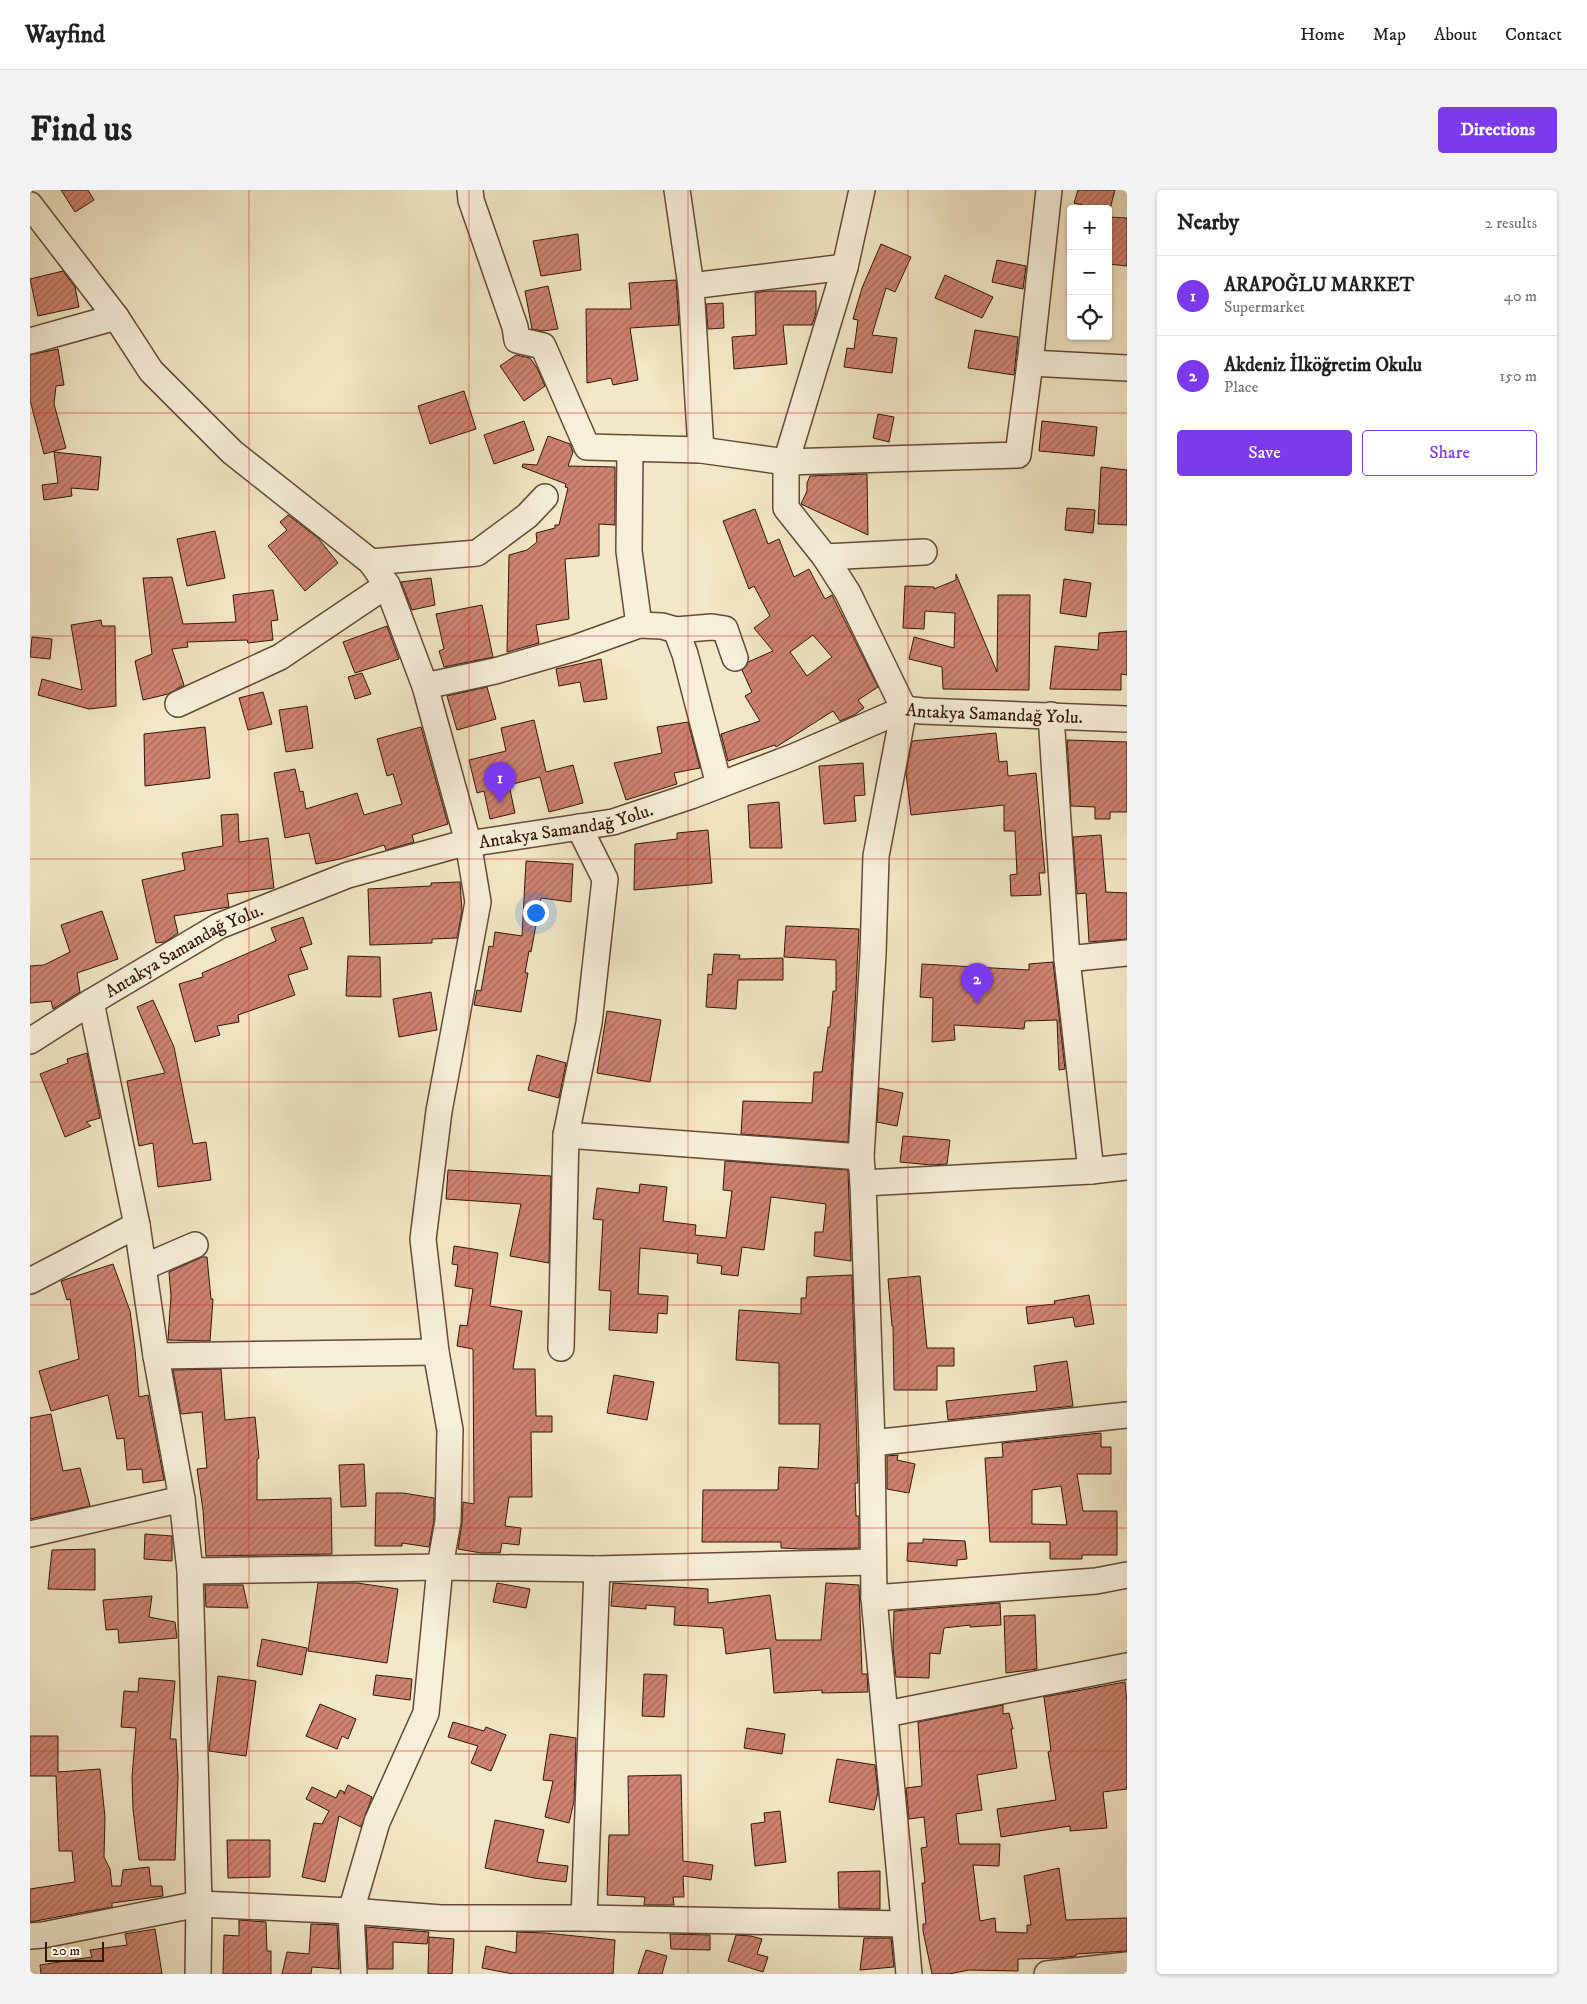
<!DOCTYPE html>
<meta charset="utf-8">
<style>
body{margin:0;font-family:"IM FELL DW Pica",serif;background:#f2f2f2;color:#202124}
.controls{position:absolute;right:15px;top:15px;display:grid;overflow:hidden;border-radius:5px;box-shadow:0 1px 4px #0004}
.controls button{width:45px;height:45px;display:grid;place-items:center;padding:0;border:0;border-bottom:1px solid #e0e0e0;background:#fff;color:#202124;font:25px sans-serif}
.scale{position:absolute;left:15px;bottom:12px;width:59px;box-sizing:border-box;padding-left:5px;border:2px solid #321606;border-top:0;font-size:14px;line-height:18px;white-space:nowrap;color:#321606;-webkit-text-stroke:4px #f7efda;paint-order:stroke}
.you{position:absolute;left:505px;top:722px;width:18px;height:18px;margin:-12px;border:4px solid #fff;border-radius:50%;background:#1a73e8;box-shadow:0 0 0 8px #1a73e833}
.badge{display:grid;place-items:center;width:32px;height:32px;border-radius:50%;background:#7c3aed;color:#fff;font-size:16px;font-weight:700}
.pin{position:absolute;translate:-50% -41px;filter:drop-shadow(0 1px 2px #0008)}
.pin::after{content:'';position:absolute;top:26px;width:18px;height:15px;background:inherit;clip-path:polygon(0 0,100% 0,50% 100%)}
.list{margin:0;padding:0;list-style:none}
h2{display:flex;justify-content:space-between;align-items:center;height:65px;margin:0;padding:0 20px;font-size:21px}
h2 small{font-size:16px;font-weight:400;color:#757577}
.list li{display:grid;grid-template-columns:32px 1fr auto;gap:15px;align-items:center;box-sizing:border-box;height:80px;padding:0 20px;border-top:1px solid #e0e0e0}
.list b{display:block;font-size:19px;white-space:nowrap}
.list p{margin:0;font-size:16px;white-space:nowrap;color:#757577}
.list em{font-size:16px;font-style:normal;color:#757577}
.actions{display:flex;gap:10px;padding:15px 20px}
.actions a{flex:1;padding:11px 0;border:1px solid #7c3aed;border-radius:5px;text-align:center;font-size:18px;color:#7c3aed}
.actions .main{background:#7c3aed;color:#fff}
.icon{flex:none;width:28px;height:28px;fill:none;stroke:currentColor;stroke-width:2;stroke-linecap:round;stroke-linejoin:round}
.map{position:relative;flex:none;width:1097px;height:1784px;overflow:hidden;border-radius:5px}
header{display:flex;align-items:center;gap:30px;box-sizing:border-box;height:70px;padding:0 25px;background:#fff;border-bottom:1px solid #e0e0e0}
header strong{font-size:24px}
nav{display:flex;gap:28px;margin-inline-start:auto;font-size:18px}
.intro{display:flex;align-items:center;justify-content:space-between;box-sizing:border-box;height:120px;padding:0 30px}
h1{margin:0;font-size:35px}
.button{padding:12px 22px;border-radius:5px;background:#7c3aed;color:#fff;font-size:18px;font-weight:700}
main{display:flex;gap:30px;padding:0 30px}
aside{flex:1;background:#fff;border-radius:5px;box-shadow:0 1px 4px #0004}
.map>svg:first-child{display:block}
.building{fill:url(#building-hatch);stroke:#321606;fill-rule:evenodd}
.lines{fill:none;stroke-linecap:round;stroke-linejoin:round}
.minor-casing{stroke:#624a36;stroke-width:28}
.minor{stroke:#f7efda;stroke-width:25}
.grid{fill:none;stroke:#d62828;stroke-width:1;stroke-opacity:0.55}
.labels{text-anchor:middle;stroke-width:4.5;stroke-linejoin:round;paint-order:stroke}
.street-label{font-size:18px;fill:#321606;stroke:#f7efda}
</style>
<header>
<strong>Wayfind</strong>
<nav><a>Home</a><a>Map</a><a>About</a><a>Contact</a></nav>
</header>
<div class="intro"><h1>Find us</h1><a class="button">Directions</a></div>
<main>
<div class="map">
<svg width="1097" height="1784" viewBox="0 0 1097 1784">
<defs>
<pattern id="building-hatch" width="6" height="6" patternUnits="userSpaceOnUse" patternTransform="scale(1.25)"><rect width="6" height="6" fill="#cf8372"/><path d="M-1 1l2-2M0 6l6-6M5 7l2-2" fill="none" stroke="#a96a5c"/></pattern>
</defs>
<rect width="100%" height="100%" fill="#f2e7c6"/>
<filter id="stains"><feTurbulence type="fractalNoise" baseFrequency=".004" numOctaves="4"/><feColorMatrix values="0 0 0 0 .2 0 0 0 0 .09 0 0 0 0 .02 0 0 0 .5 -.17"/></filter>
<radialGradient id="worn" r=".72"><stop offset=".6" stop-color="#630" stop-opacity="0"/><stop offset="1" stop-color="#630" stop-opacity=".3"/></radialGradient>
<g class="building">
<polygon points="31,0 58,0 64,10 45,22"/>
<polygon points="1048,0 1085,0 1080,19 1068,19 1044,13"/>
<polygon points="1078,27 1097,28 1097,76 1078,74"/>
<polygon points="548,44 551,80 511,86 503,51"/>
<polygon points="851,54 881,67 865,102 856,98 842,145 867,148 862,183 814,177 817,158 824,159 828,130 823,129 832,98"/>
<polygon points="967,70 996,76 993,99 962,92"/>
<polygon points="33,81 45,97 49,117 8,126 0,89"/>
<polygon points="915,85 963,107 952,128 905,108"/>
<polygon points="646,90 649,135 600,138 608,190 583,195 581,188 557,193 556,119 601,119 599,93"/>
<polygon points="518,96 528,139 513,141 502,139 495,101"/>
<polygon points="736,101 786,101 786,123 782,135 753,135 757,174 704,179 702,147 726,145 725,103"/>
<polygon points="693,113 694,138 678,139 676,114"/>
<polygon points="945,140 988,147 984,185 938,178"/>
<polygon points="28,159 34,195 26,196 24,214 36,258 14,264 0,210 0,165"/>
<polygon points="486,165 500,168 507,178 515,196 494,211 470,176"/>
<polygon points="434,201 446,239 400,254 388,216"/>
<polygon points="848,224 864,227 859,252 843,248"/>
<polygon points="494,231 504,260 464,274 454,245"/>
<polygon points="1012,231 1067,237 1064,266 1009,261"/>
<polygon points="518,246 540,254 543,262 538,276 585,277 585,335 569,334 569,366 535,369 539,429 506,435 509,453 477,462 479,365 497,360 507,352 506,343 525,338 525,335 529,335 538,298 535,297 536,294 492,277 493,274 507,275"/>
<polygon points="24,262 71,267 68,300 41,298 42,306 14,310 12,295 28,293"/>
<polygon points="1071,277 1097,280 1097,335 1068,334"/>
<polygon points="837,284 838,345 771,314 777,301 777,293 780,286"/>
<polygon points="1037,318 1065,320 1063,343 1035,340"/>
<path d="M725,319L738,354L749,349L764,387L779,379L795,409L802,405L848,497L828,510L834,518L824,525L810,531L803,521L746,557L745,555L698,571L691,544L730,531L715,506L722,502L712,480L718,472L743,461L724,438L740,426L724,396L719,399L693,331ZM783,445L802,467L777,486L760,462Z"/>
<polygon points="258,325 288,348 308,373 275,401 238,356 257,340 250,332"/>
<polygon points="185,341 195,388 157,396 147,349"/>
<polygon points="926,384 967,482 968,405 1000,405 999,500 913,499 912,477 879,469 884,447 924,458 925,423 895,421 894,439 873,438 875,396 904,397 904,399 926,390"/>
<polygon points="142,387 153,434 206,432 203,405 243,400 248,430 241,431 243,450 218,453 217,450 157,452 158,457 142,459 154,495 138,504 113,510 105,471 122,464 113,388"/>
<polygon points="401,388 405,415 382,420 371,392"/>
<polygon points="1034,389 1061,393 1056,427 1030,423"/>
<polygon points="452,415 463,467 414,477 409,461 414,459 406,424"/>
<polygon points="71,430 72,436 85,436 86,516 59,519 8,505 12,489 52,500 41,435"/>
<polygon points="357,436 369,469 325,483 313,452"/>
<polygon points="1097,441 1097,485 1091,484 1091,500 1020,499 1025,456 1068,460 1069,443"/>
<polygon points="2,447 22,449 20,469 0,467"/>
<polygon points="571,469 577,509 554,512 550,492 529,496 526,479"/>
<polygon points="332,483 341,504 325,509 318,487"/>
<polygon points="457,497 466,529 427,540 417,506"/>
<polygon points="233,502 242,534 218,540 209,508"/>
<polygon points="277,516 283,558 256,562 249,520"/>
<polygon points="504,530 516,582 543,575 553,613 519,622 510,587 479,595 485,623 460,629 454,601 447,603 439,570 476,561 471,538"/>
<polygon points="658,532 670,578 644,583 647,594 596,610 584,573 632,563 627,537"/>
<polygon points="175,537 180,588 115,596 114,544"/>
<polygon points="391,537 418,634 382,645 384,652 356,660 354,655 310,669 286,674 279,643 255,648 244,583 265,579 270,602 273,601 276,619 327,603 334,625 372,614 363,584 357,586 347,549"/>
<polygon points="966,543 969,572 977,571 978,586 1006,583 1015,683 1009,683 1011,705 981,706 980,685 987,684 985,641 974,641 974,615 881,625 876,583 882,551"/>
<polygon points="1037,550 1097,552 1097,622 1080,622 1080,629 1065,629 1065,617 1041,616"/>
<polygon points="833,573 835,605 824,606 826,631 794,634 789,576"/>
<polygon points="749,612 752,658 720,658 718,615"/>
<polygon points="208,624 209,652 238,648 244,698 197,704 199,717 144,726 148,743 135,752 126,753 112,690 155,680 152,663 193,656 191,625"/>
<polygon points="678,640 682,693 604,700 605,654 647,649 647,643"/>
<polygon points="1071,645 1076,702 1097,703 1097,749 1059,752 1056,703 1047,704 1043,647"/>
<polygon points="496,671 543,674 541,712 511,708 501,762 499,761 495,783 498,783 491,822 444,815 447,800 451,801 459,756 463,757 465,742 492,746"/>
<polygon points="430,692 432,721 427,748 402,749 402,753 340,755 338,699 401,696 401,693"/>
<polygon points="72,721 88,769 47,783 50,802 23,819 21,811 0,813 0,776 14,775 40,762 31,735"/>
<polygon points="273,727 282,754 270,758 278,779 258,785 265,805 208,825 209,832 187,836 190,845 165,852 149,794 173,787 172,783 246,751 241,738"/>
<polygon points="756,736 829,739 818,952 711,944 713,911 782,913 784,882 792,882 798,837 800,837 803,801 806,801 806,770 754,767"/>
<polygon points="684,764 710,765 709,769 753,768 753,790 708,790 706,819 676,817 678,784 682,785"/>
<polygon points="318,766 350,767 351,807 316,806"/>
<polygon points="1023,772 1035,879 1029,880 1027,830 995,831 994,839 924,835 925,850 902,852 903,808 890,807 892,774 999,780 999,774"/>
<polygon points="401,802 407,840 369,847 363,809"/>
<polygon points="123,810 144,857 163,954 176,952 181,990 128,997 123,953 109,956 97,891 135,883 107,817"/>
<polygon points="577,821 631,830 620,892 567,883"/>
<polygon points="57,863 70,928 56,932 61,936 35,947 10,884 38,873 37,869"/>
<polygon points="507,865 536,873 529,908 498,900"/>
<polygon points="849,898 873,903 867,936 847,932"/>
<polygon points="873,946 920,950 917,974 901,975 870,972"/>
<polygon points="695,971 818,980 821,1071 784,1066 785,1042 793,1042 796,1014 741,1007 734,1060 712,1057 708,1086 691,1084 692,1076 667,1073 668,1064 610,1058 608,1104 638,1106 637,1124 628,1123 627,1143 579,1140 581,1101 569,1100 573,1030 563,1029 567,998 609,1003 610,994 637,997 633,1031 666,1035 665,1045 696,1048 702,1001 693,1000"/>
<polygon points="418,980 521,986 519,1073 480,1066 491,1014 416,1009"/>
<polygon points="424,1056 468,1063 460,1116 492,1121 483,1179 505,1179 506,1226 522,1226 522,1242 501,1242 502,1307 479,1307 475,1336 491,1338 489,1355 472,1353 470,1363 451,1363 428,1359 432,1333 433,1312 444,1314 443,1159 427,1156 430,1135 437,1136 443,1099 425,1096 428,1075 422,1074"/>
<polygon points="172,1067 177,1067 181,1109 183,1109 180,1151 138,1150 141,1106 139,1082"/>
<polygon points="83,1074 100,1121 105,1159 109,1207 118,1205 134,1290 113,1293 112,1279 97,1280 94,1248 87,1249 78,1205 21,1221 9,1181 49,1169 40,1109 37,1110 31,1091"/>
<polygon points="822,1085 828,1293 825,1293 826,1326 829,1326 829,1358 772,1359 751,1358 751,1352 672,1352 673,1300 748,1300 749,1277 788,1279 790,1234 749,1234 749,1173 706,1170 709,1120 771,1124 771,1108 776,1108 777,1087"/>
<polygon points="890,1086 897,1158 924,1158 924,1176 907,1176 907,1200 864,1200 863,1136 862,1136 858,1089"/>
<polygon points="1059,1105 1064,1134 1045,1137 1043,1127 998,1134 996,1117 1025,1114 1024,1111"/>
<polygon points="1037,1171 1043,1216 918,1230 916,1211 1007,1201 1004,1176"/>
<polygon points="191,1179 195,1230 225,1227 229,1268 227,1269 227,1310 301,1308 302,1364 176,1366 173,1320 167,1279 177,1278 172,1222 151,1224 143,1180"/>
<polygon points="584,1185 624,1192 617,1230 577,1223"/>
<polygon points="21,1224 33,1281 50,1278 60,1316 0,1329 0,1228"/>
<path d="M1071,1243V1257H1081V1284H1047L1053,1321H1087V1365H1052V1369H1020V1352H960L955,1268L973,1267L972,1253ZM1031,1296L1037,1335L1002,1334V1300Z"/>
<polygon points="868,1265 867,1270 885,1274 879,1303 857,1299 857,1266"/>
<polygon points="334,1274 336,1316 311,1317 309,1275"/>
<polygon points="346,1303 373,1303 404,1308 404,1330 399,1357 372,1353 372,1356 345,1356"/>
<polygon points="115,1344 142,1346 142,1371 114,1369"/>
<polygon points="893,1349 935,1351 937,1369 927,1370 927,1376 877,1371 878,1353 893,1353"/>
<polygon points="65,1359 65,1400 18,1399 22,1360"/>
<polygon points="288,1393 327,1393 368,1399 357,1473 278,1461"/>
<polygon points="467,1393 500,1399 496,1418 463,1412"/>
<polygon points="583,1393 678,1399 678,1413 740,1405 746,1450 791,1450 796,1393 829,1395 832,1484 837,1484 838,1502 792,1503 792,1500 744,1503 740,1458 696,1464 693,1438 644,1435 645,1417 616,1415 616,1419 581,1416"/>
<polygon points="175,1395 213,1395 218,1418 176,1417"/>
<polygon points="122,1406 119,1427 145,1432 147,1448 89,1453 88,1439 76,1440 73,1410"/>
<polygon points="970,1413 971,1435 940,1437 940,1435 914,1438 910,1464 900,1463 899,1488 866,1487 863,1458 864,1421"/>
<polygon points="1005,1425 1007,1479 976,1483 974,1426"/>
<polygon points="232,1449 277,1458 272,1485 227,1476"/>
<polygon points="614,1484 637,1485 634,1527 612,1526"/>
<polygon points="346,1485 382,1489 380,1510 343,1505"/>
<polygon points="188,1486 226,1491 216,1566 179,1561"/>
<polygon points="109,1488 145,1491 140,1549 146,1549 148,1587 145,1670 109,1670 103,1619 102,1587 106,1538 91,1537 94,1501 108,1502"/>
<polygon points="1095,1492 1097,1513 1097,1599 1073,1602 1077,1638 1040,1641 1040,1636 971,1647 967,1619 1026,1610 1018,1562 1021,1561 1014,1507"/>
<polygon points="290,1514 326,1529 318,1549 312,1546 307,1559 276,1546"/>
<polygon points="973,1515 973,1524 979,1523 983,1539 981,1539 987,1578 947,1585 952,1620 926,1624 929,1654 970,1654 969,1676 943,1675 950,1731 965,1728 966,1742 997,1743 997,1735 1001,1735 994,1686 1029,1678 1036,1730 1097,1728 1097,1761 1046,1764 1046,1766 1028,1768 988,1769 988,1781 939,1780 919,1784 902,1784 893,1741 893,1734 896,1734 892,1693 895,1693 891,1658 897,1657 894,1627 879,1629 876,1598 892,1596 888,1532"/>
<polygon points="423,1532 454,1541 456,1537 476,1545 461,1581 441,1573 448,1556 418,1547"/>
<polygon points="717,1538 755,1544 752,1564 714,1558"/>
<polygon points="520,1544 546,1548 544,1611 539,1633 515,1627 523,1591 513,1590"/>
<polygon points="0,1546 28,1546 28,1582 70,1579 75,1627 74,1667 80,1679 82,1696 91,1696 93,1680 119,1677 121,1696 132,1696 133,1706 82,1713 82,1717 0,1732 0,1699 45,1692 42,1661 29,1661 26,1586 0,1586"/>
<polygon points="807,1569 845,1575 848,1602 844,1620 799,1612"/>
<polygon points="651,1585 653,1671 683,1675 681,1690 653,1686 654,1707 643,1707 644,1715 614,1715 615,1707 577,1705 579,1645 599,1645 598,1586"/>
<polygon points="318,1595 342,1607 331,1637 309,1626 295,1692 272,1687 284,1633 292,1634 299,1621 276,1609 282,1597 306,1608 310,1600 314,1602 314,1604"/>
<polygon points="750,1621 756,1672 725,1676 721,1634 735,1632 734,1623"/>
<polygon points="465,1630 514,1640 507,1672 538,1676 536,1692 504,1688 455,1678"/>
<polygon points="197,1650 240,1650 240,1687 198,1688"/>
<polygon points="850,1681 850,1719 809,1718 808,1682"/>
<polygon points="209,1730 236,1732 237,1761 241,1761 241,1784 193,1784 194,1745 209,1746"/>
<polygon points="281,1734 307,1735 309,1779 282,1777 281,1784 252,1784 257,1762 279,1764"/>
<polygon points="336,1737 399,1742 397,1754 363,1752 363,1779 338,1779"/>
<polygon points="125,1739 132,1784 11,1784 10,1775 62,1767 60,1760 97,1755 95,1744"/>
<polygon points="487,1742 515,1743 585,1750 583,1784 483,1784 452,1778 456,1756 486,1763"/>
<polygon points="640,1744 680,1745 680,1760 641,1759"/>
<polygon points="706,1745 721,1746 732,1749 727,1764 738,1767 733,1782 698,1771"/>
<polygon points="399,1747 424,1749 422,1784 398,1784"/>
<polygon points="834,1748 861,1748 864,1777 830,1780"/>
<polygon points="616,1760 637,1766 632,1784 608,1784"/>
</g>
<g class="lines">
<defs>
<g id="minor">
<polyline points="440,0 441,10 485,137 487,150 513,156 557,257 671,260 756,272 988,265 1000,173 1019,0"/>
<polyline points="647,0 661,96 671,260"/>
<polyline points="832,0 815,77 756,272 756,318 795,367 818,403 874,519 846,666 843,764 831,967 833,993 842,1253 844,1408 879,1784"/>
<polyline points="0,15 86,127 121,181 202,262 341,372 357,395 395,496 438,652 448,712 409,921 393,1049 406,1162 420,1240 418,1331 410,1377 396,1523 347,1632 321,1721 324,1784"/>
<polyline points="661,96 815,77"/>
<polyline points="0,151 86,127"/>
<polyline points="1000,173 1097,178"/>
<polyline points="795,367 894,362"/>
<polyline points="341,372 447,363 497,326 515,307"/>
<polyline points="609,435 632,436 646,440 682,437 695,439 705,468"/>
<polyline points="646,440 655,464 689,595"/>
<polyline points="395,496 465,481 545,458 609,435 599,361 600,258"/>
<polyline points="148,514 250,467 357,395"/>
<polyline points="1021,525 1037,769 1061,981"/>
<polyline points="549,637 575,689 559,833 536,945 831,967"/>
<polyline points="1037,769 1097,763"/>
<polyline points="61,812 107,1035 126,1166 152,1309 160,1381 169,1714 168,1784"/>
<path id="s1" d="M0,851L61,812L189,736L318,685L438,652L444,653L583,632L661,606L763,567L874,519L892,521L1097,529"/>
<polyline points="833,993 1061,981 1097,977"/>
<polyline points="114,1077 165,1055"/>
<polyline points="0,1091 107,1035"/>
<polyline points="531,1158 536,945"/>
<polyline points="126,1166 406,1162"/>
<polyline points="842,1253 1097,1225"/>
<polyline points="0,1344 152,1309"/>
<polyline points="160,1381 410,1377 567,1379 843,1372"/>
<polyline points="844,1408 1066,1391 1097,1385"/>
<polyline points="856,1524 1097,1476"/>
<polyline points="554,1728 567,1379"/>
<polyline points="0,1746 13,1745 169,1714 321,1721 411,1728 554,1728 873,1734"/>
<polyline points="1017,1784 1097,1775"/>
</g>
</defs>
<use href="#minor" class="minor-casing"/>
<use href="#minor" class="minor"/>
</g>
<path class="grid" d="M219,0V1784M439,0V1784M658,0V1784M878,0V1784M0,223H1097M0,446H1097M0,669H1097M0,892H1097M0,1115H1097M0,1338H1097M0,1561H1097"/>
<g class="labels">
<g class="street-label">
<text dy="6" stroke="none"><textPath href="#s1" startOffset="1034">Antakya Samandağ Yolu.</textPath></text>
<text dy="6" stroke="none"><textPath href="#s1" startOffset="584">Antakya Samandağ Yolu.</textPath></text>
<text dy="6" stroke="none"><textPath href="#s1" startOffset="179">Antakya Samandağ Yolu.</textPath></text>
</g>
</g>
<rect width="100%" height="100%" filter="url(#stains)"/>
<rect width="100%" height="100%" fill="url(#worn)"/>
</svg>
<div class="controls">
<button>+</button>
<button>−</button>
<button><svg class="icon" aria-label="locate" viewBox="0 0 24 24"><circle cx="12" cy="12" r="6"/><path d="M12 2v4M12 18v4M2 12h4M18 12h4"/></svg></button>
</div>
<div class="scale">20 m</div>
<div class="you"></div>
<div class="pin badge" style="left:470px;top:613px">1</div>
<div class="pin badge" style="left:947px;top:814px">2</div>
</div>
<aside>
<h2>Nearby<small>2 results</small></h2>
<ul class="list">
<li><span class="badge">1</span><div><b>ARAPOĞLU MARKET</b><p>Supermarket</p></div><em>40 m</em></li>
<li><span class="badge">2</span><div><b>Akdeniz İlköğretim Okulu</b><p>Place</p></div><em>150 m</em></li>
</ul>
<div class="actions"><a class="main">Save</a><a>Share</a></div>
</aside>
</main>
